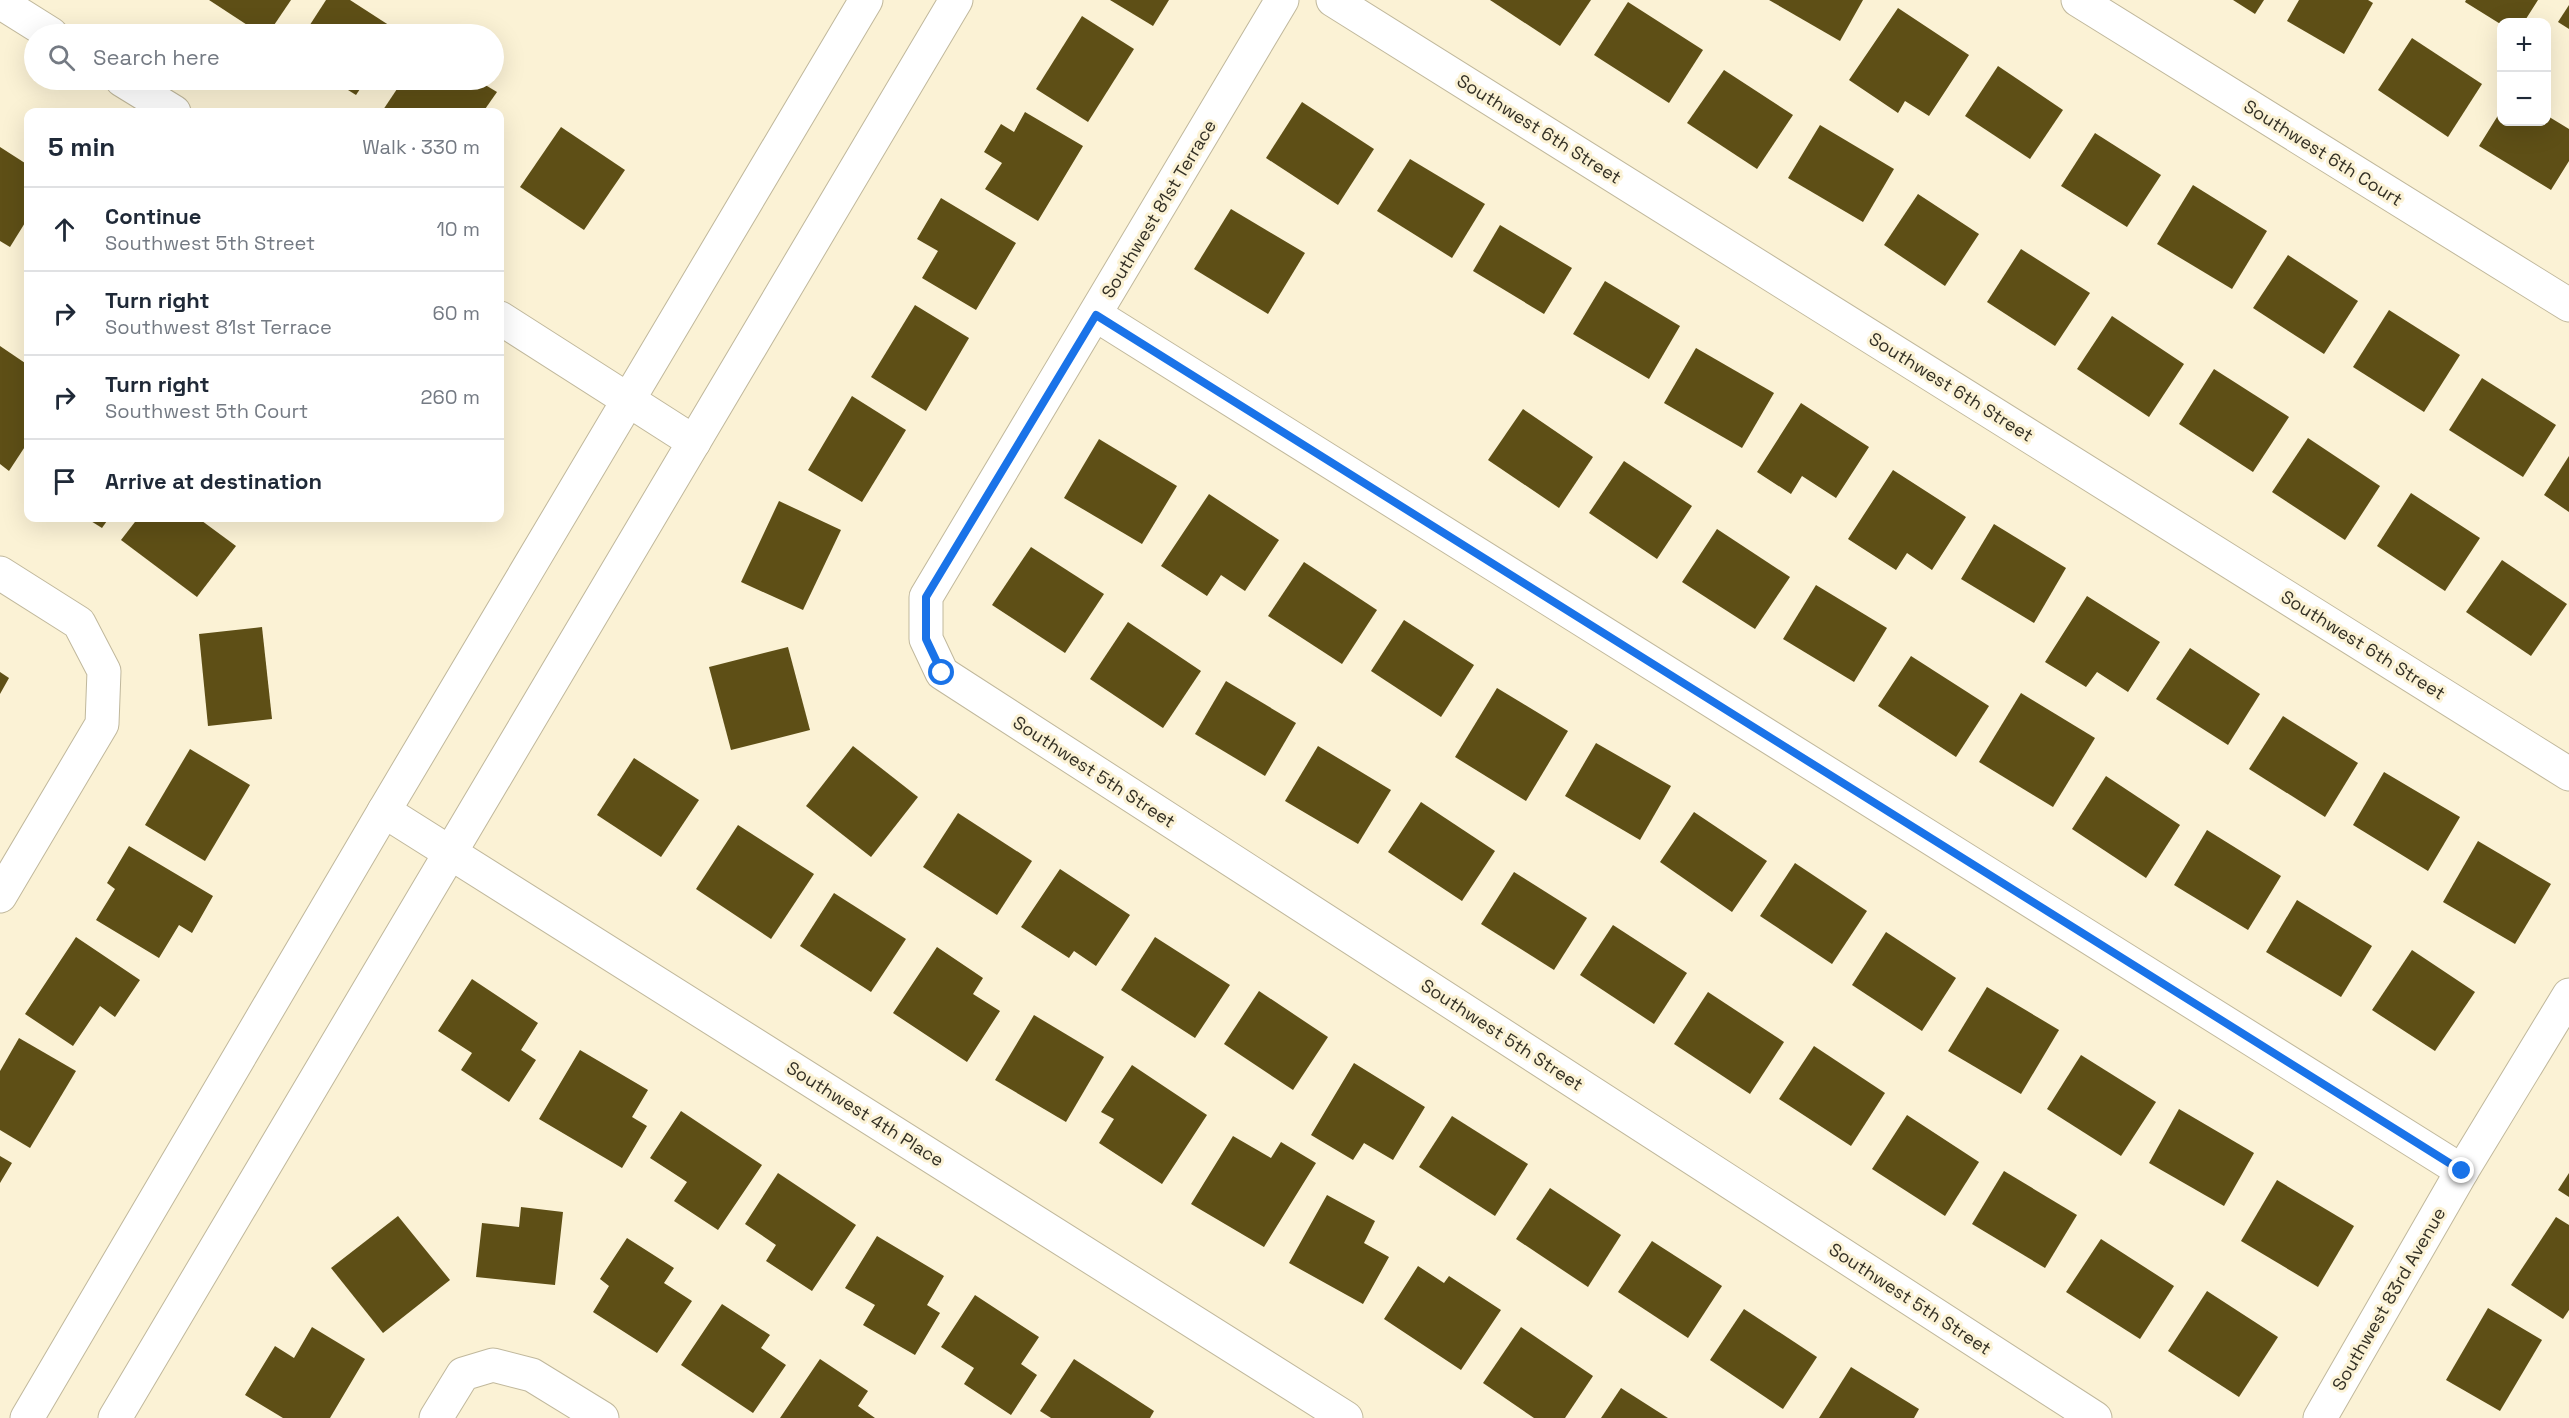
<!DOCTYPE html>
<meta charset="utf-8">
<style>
body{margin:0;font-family:"Space Grotesk",sans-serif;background:#f2f2f3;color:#1f2937}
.controls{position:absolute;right:18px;top:18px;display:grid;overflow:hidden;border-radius:12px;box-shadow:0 6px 24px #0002}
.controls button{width:54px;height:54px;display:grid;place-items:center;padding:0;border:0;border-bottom:2px solid #e0e1e3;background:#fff;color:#1f2937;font:30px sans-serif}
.stop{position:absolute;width:18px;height:18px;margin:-14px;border:4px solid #1a73e8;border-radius:50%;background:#fff}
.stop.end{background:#1a73e8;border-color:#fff;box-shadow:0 2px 6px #0008}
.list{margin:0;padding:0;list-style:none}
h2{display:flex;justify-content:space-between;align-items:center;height:78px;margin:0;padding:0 24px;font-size:26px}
h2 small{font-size:20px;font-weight:400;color:#747a83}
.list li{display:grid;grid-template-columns:39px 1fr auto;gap:18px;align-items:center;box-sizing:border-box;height:84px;padding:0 24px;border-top:2px solid #e0e1e3}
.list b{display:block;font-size:22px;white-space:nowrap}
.list p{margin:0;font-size:20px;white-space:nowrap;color:#747a83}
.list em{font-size:20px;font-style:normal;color:#747a83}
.icon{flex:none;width:33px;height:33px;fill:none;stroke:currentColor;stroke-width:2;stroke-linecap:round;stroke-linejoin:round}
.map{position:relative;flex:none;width:2569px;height:1418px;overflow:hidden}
.search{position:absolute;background:#fff;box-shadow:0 6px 24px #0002;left:24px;top:24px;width:480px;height:66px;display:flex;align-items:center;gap:15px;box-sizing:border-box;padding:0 21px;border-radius:33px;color:#747a83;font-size:22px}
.panel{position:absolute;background:#fff;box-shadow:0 6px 24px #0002;left:24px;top:108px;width:480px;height:414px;border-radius:12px}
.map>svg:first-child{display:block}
.building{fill:#5e4f16}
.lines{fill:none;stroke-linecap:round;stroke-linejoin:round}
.minor-casing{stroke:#c0b89c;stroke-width:35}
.minor{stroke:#fff;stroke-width:33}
.route{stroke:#1a73e8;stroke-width:8}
.labels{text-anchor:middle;stroke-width:6;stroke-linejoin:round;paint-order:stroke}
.street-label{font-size:18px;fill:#333025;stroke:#fbf2d5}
</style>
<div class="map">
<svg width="2569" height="1418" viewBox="0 0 2569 1418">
<rect width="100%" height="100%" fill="#fbf2d5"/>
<g class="building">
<polygon points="209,0 291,0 268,34 261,34"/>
<polygon points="326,0 350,0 398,31 395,34 304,34"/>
<polygon points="1110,0 1169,0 1153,26"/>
<polygon points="1490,0 1591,0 1560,46"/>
<polygon points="1769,0 1863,0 1840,41"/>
<polygon points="2233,0 2264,0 2255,14"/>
<polygon points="2299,0 2368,0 2373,3 2344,54 2287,21"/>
<polygon points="2466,0 2538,0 2524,22 2502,22 2502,25 2465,2"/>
<polygon points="1628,2 1703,50 1669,103 1594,55"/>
<polygon points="2569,5 2569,29 2558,22"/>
<polygon points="1898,8 1969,55 1929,116 1905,101 1898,113 1849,80"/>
<polygon points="1082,16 1134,49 1088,122 1036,89"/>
<polygon points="2412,38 2482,84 2448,137 2378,90"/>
<polygon points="1998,66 2063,110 2030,159 1965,116"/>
<polygon points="1724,70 1793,115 1757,169 1687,123"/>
<polygon points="332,80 366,80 356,95"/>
<polygon points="403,80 477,80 497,92 483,112 387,112 383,110"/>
<polygon points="1302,102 1374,149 1338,205 1266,158"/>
<polygon points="2502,109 2502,122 2546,122 2546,115 2569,129 2569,161 2551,190 2479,146"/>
<polygon points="1025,112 1083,146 1038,221 985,189 1002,163 984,152 1001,124 1014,132"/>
<polygon points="1820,125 1894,169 1863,222 1788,178"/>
<polygon points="561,127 625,170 584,230 520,187"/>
<polygon points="2095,133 2161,175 2127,227 2061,186"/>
<polygon points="0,147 28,165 28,218 10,247 0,241"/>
<polygon points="1410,159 1485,204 1452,258 1377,211"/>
<polygon points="2193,185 2267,231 2232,289 2157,244"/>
<polygon points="1918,194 1979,234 1945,286 1884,245"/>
<polygon points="941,198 1016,243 976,310 922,278 938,251 917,239"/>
<polygon points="1231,209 1305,253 1268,314 1194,269"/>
<polygon points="1500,225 1572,268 1544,314 1473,271"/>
<polygon points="2021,249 2090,293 2055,346 1987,302"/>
<polygon points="2288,255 2358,301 2324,354 2253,308"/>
<polygon points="1605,281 1680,326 1649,379 1573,334"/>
<polygon points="915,305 969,338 926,411 871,377"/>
<polygon points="2389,310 2460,355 2424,412 2353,367"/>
<polygon points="2112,316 2184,364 2149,417 2077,369"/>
<polygon points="0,346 28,365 28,442 9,471 0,464"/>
<polygon points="1696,348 1774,393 1742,448 1664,403"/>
<polygon points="2214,369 2289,417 2253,472 2179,424"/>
<polygon points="2482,378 2556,425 2523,477 2449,430"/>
<polygon points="852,396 906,430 862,502 808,470"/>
<polygon points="1801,403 1869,447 1836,498 1802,476 1791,494 1757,472"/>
<polygon points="1523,409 1593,457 1559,508 1488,460"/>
<polygon points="2308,438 2380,486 2345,540 2272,492"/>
<polygon points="1099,439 1177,486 1142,544 1064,498"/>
<polygon points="2569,456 2569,512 2544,495"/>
<polygon points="1624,461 1692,506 1657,559 1589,513"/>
<polygon points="1893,470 1966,517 1932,570 1907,553 1896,570 1848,539"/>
<polygon points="2411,493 2480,538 2445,591 2377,546"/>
<polygon points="1209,494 1279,540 1245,591 1221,575 1207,596 1161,566"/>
<polygon points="779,501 841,530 803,610 741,582"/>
<polygon points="86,518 109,518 102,528"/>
<polygon points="138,518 198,518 236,546 197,597 121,540"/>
<polygon points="1994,524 2066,568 2034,623 1961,579"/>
<polygon points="1717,529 1790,577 1755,629 1682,582"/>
<polygon points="1031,547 1104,594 1065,653 992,605"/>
<polygon points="2502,560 2567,604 2531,656 2466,612"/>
<polygon points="1304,562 1377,610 1342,664 1268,616"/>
<polygon points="1816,585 1887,628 1854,682 1783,639"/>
<polygon points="2087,596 2160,642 2128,692 2097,672 2086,687 2045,662"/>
<polygon points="1404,620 1474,665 1441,717 1371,671"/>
<polygon points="1128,622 1201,671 1163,728 1090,679"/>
<polygon points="262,627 272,719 208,726 199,634"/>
<polygon points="788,647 810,730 731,750 709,667"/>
<polygon points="2190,648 2260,694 2228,745 2156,699"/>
<polygon points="1911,656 1989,706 1956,757 1878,706"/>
<polygon points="0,672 9,678 0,694"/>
<polygon points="1226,681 1296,723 1265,776 1195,734"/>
<polygon points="1497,688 1568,731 1526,801 1455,757"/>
<polygon points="2021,693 2095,738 2053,807 1979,762"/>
<polygon points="2283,716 2358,763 2325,817 2249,769"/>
<polygon points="1596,743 1671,786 1640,840 1565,796"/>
<polygon points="853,746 918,797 871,857 806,806"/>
<polygon points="1318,746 1391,790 1358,844 1285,801"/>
<polygon points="190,749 250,785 205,861 145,825"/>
<polygon points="634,758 699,800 661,857 597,815"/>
<polygon points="2384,772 2460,817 2428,871 2353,825"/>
<polygon points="2106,776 2180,825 2146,878 2072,829"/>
<polygon points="1421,802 1495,851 1462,901 1388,852"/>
<polygon points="1694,812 1767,861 1732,912 1660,862"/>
<polygon points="958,813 1032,861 997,915 923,867"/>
<polygon points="738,825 814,874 771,939 696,889"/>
<polygon points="2207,830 2281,876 2248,930 2174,885"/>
<polygon points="2478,841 2551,884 2515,944 2443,902"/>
<polygon points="129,846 213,896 192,933 179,925 159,958 96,920 115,889 107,883"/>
<polygon points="1795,863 1867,911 1832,964 1760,916"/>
<polygon points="1060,869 1130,915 1096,966 1074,951 1069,958 1021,927"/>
<polygon points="1514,872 1587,918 1554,970 1481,924"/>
<polygon points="834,893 906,939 871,992 800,946"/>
<polygon points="2297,900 2372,946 2341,997 2266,952"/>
<polygon points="1613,925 1687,973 1654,1024 1580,975"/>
<polygon points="1886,932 1956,978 1922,1031 1852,985"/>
<polygon points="76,937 140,980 115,1017 100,1006 73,1046 25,1014"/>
<polygon points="1155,937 1230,985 1195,1038 1121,990"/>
<polygon points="937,947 983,978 973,994 1000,1011 967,1062 893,1013"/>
<polygon points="2412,950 2475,992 2435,1051 2372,1010"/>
<polygon points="472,979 538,1023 521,1050 536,1060 509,1102 461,1070 472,1053 438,1031"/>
<polygon points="1987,987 2059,1030 2021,1094 1948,1051"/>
<polygon points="1259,991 1328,1037 1293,1090 1224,1044"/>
<polygon points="1708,992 1784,1042 1750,1094 1674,1044"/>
<polygon points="1034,1015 1104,1057 1066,1122 995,1080"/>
<polygon points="19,1038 76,1071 30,1148 0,1130 0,1071"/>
<polygon points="1814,1046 1885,1093 1851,1146 1779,1099"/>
<polygon points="580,1050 648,1090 632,1117 647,1126 622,1168 539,1119"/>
<polygon points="2081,1055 2156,1102 2121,1156 2047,1109"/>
<polygon points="1354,1063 1425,1107 1393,1160 1364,1143 1353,1160 1311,1135"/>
<polygon points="1132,1065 1207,1115 1162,1184 1099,1143 1114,1119 1101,1112"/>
<polygon points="2179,1109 2254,1153 2224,1206 2149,1163"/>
<polygon points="681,1111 762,1165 718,1230 674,1201 687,1182 650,1158"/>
<polygon points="1907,1115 1979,1162 1945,1216 1872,1169"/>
<polygon points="1452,1116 1528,1164 1495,1216 1419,1167"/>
<polygon points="1233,1136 1271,1158 1281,1142 1316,1163 1264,1247 1191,1204"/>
<polygon points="0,1156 12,1163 0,1183"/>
<polygon points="2004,1171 2077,1215 2045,1268 1972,1224"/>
<polygon points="778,1173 856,1225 812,1291 766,1261 776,1245 745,1224"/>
<polygon points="2569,1173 2569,1197 2558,1190"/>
<polygon points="2277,1180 2354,1226 2318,1287 2241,1241"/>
<polygon points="1550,1188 1621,1235 1588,1287 1516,1239"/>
<polygon points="1327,1195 1375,1221 1364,1243 1389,1257 1363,1304 1289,1263"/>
<polygon points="521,1207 563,1212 555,1285 476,1277 482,1223 519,1227"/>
<polygon points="398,1216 450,1280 383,1333 331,1268"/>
<polygon points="2556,1217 2569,1225 2569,1310 2563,1319 2511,1285"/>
<polygon points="877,1236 944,1276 927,1305 940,1313 915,1355 863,1325 875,1305 845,1288"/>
<polygon points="627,1238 674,1268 664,1283 692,1301 657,1353 593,1312 609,1286 600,1279"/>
<polygon points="2101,1239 2174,1286 2140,1339 2066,1292"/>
<polygon points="1652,1241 1722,1286 1688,1338 1618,1292"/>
<polygon points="1418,1266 1444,1283 1449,1276 1501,1310 1461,1370 1384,1319"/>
<polygon points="2207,1291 2278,1337 2239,1397 2168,1351"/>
<polygon points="975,1295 1039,1337 1021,1364 1037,1375 1011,1415 964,1384 974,1368 941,1347"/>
<polygon points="722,1304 770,1335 761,1348 786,1365 753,1413 681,1365"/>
<polygon points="2488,1308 2542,1340 2500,1411 2446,1380"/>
<polygon points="1744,1309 1817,1357 1783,1409 1710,1360"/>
<polygon points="312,1327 365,1359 330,1418 283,1418 245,1395 275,1346 294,1358"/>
<polygon points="1521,1327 1593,1376 1565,1418 1534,1418 1483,1383"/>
<polygon points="820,1359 868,1391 858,1406 875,1418 780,1418"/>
<polygon points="1074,1359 1154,1411 1150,1418 1051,1418 1040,1411"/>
<polygon points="1851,1367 1919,1409 1914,1418 1819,1418"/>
<polygon points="1621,1388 1668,1418 1601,1418"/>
</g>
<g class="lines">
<defs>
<g id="minor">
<polyline points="1282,0 926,597 926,639 942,673 2095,1418"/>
<polyline points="1333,0 2569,774"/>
<polyline points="2078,0 2569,305"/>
<polyline points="0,2 51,34"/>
<polyline points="122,80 174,112"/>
<polyline points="1096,315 2462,1171"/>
<polyline points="500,318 694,442"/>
<polyline points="0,573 79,623 104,671 102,724 0,896"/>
<polyline points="384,811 1346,1418"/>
<polyline points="27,1418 384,811 866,0"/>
<polyline points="115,1418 956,0"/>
<polyline points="436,1418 463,1374 493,1365 532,1375 602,1418"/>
<polyline points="2320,1418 2462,1171 2569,995"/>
</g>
</defs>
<use href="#minor" class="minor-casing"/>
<use href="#minor" class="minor"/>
</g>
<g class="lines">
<polyline class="route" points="942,673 926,639 926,597 1096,315 2462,1171"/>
</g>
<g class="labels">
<g class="street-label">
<text transform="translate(1539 129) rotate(32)" y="6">Southwest 6th Street</text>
<text transform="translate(2323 153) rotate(32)" y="6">Southwest 6th Court</text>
<text transform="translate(1159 209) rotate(-59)" y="6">Southwest 81st Terrace</text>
<text transform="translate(1951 387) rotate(32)" y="6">Southwest 6th Street</text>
<text transform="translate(2363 645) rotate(32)" y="6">Southwest 6th Street</text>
<text transform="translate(1094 772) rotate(33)" y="6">Southwest 5th Street</text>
<text transform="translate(1502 1035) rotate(33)" y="6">Southwest 5th Street</text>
<text transform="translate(865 1114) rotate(32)" y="6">Southwest 4th Place</text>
<text transform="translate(1910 1299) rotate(33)" y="6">Southwest 5th Street</text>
<text transform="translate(2389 1299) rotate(-60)" y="6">Southwest 83rd Avenue</text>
</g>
</g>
</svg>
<div class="controls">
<button>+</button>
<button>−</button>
</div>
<div class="stop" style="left:942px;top:673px"></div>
<div class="stop end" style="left:2462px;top:1171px"></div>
<div class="search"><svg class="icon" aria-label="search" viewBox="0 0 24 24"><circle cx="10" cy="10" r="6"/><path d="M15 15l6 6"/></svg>Search here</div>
<section class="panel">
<h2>5 min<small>Walk · 330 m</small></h2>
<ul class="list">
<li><svg class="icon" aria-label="ahead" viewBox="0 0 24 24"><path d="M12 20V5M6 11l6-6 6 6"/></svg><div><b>Continue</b><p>Southwest 5th Street</p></div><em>10 m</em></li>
<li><svg class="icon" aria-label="right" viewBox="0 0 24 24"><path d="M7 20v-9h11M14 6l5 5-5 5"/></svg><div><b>Turn right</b><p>Southwest 81st Terrace</p></div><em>60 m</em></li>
<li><svg class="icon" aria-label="right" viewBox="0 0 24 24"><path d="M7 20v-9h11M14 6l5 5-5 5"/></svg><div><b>Turn right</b><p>Southwest 5th Court</p></div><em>260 m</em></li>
<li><svg class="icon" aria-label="arrive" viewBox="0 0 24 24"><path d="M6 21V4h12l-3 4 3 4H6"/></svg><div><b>Arrive at destination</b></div></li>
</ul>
</section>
</div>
